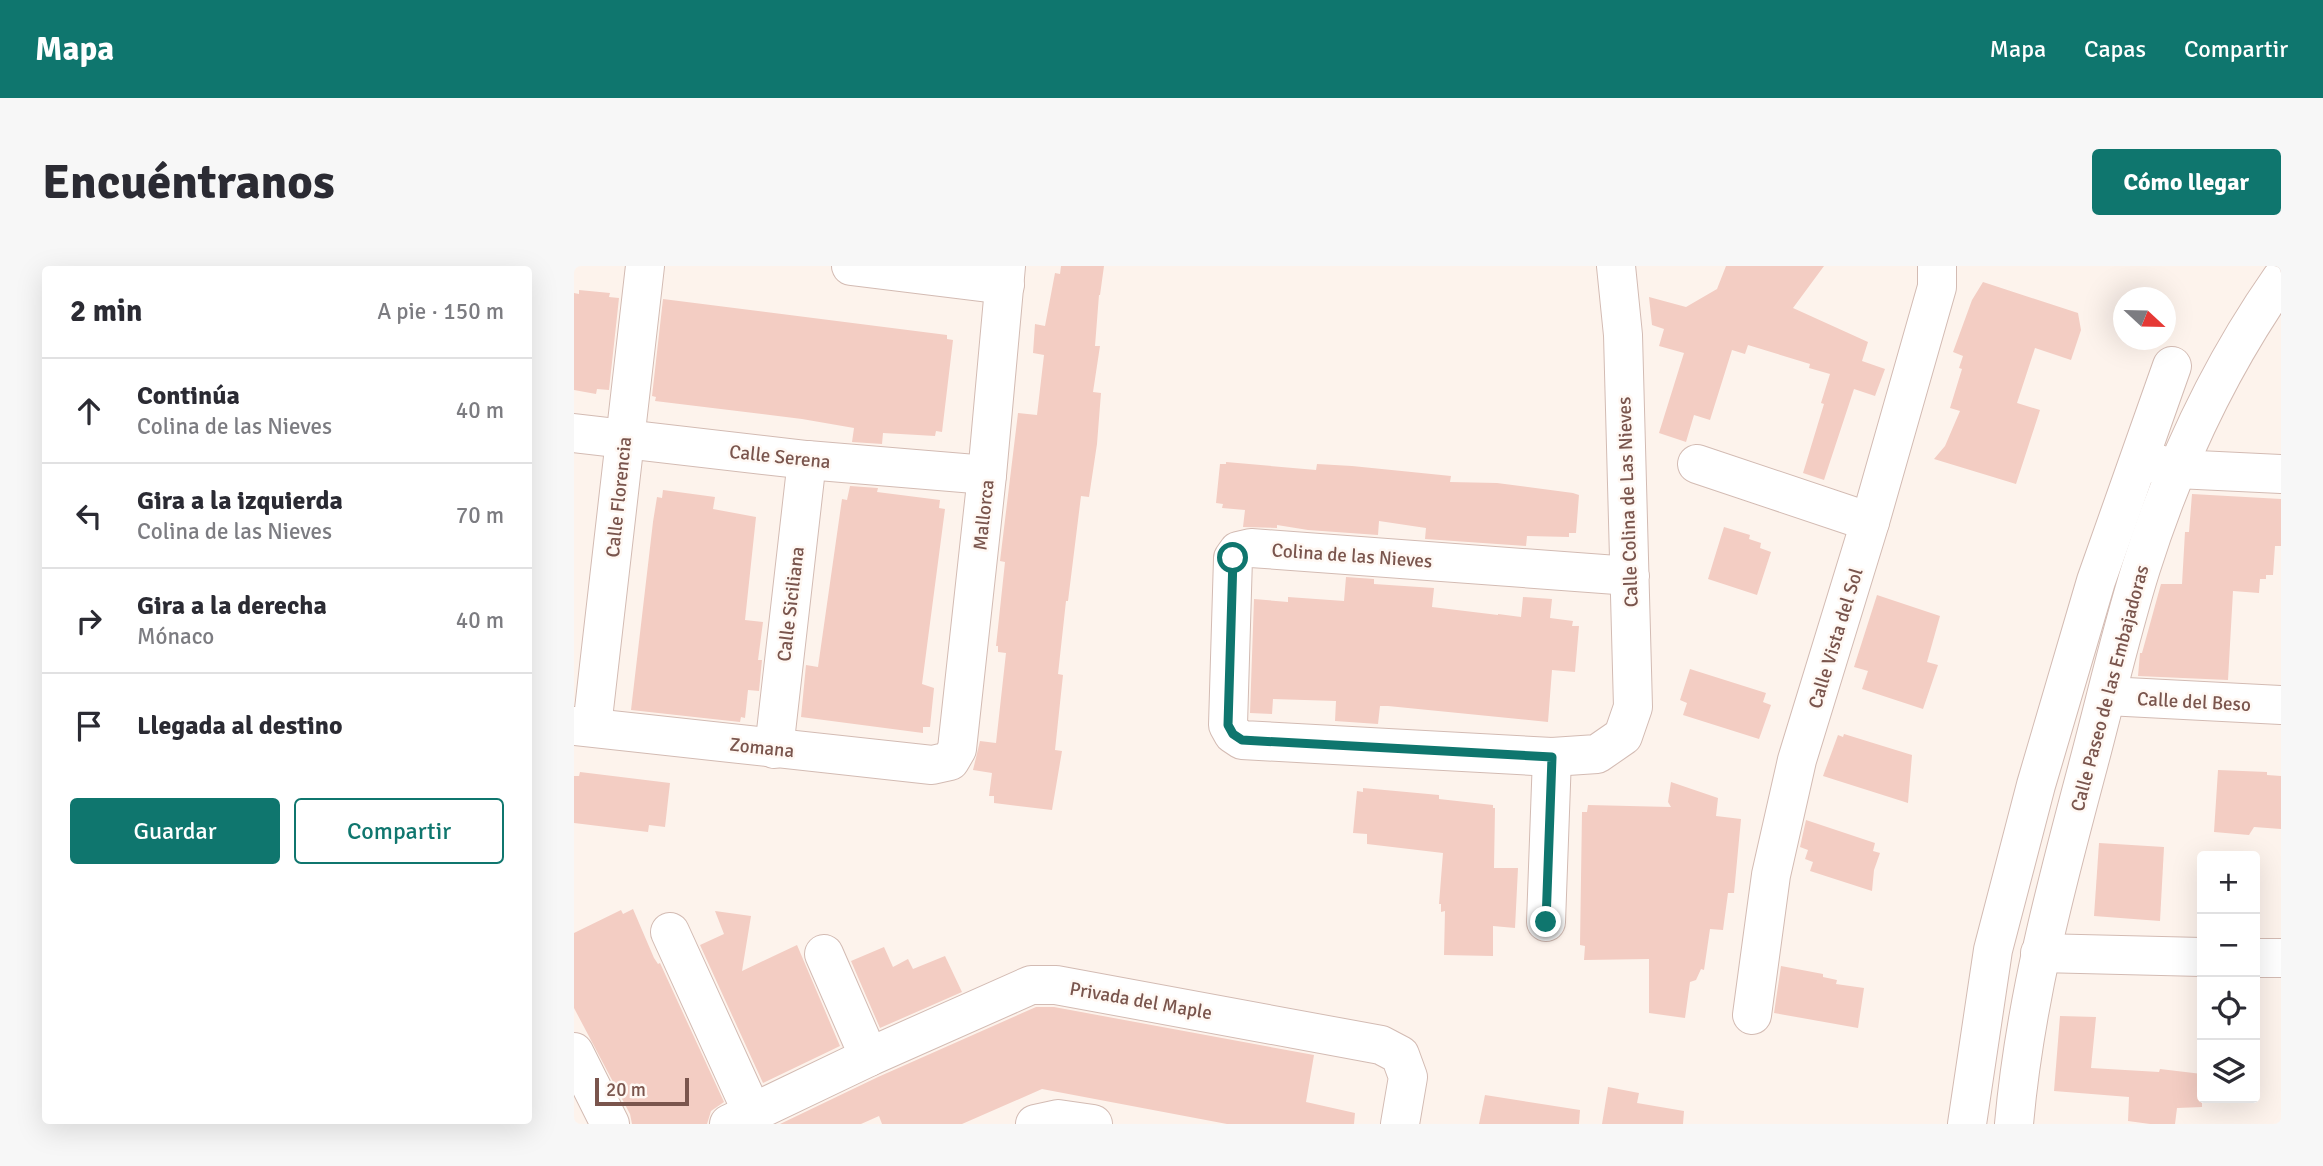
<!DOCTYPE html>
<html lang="es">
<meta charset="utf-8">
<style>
body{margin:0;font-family:Signika,sans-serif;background:#f7f7f7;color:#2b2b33}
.controls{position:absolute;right:21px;bottom:21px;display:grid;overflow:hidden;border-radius:7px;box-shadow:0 7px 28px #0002}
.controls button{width:63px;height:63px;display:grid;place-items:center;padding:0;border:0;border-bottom:2px solid #e1e1e2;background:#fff;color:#2b2b33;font:35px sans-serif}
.compass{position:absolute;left:1539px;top:21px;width:63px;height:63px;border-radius:50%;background:#fff;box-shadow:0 7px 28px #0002;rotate:112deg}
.scale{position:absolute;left:21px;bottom:18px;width:94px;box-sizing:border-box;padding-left:7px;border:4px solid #7a554d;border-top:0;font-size:19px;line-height:24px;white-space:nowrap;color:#7a554d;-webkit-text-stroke:5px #fff8f3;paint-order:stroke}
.stop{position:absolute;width:21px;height:21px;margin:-16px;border:5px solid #0f766e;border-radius:50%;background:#fff}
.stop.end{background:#0f766e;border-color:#fff;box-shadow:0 2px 7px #0008}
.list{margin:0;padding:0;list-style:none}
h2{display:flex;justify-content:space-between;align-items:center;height:91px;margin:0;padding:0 28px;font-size:30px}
h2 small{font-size:23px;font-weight:400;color:#7c7c81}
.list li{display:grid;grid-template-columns:46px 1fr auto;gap:21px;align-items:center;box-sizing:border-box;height:105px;padding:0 28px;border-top:2px solid #e1e1e2}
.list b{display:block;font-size:26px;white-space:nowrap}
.list p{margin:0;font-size:23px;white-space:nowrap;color:#7c7c81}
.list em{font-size:23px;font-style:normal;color:#7c7c81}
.actions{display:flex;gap:14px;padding:21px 28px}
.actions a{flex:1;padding:16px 0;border:2px solid #0f766e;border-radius:7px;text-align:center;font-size:24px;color:#0f766e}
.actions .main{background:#0f766e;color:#fff}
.icon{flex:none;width:38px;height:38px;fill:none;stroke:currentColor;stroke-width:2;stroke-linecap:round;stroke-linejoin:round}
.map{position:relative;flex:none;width:1707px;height:858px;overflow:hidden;border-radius:7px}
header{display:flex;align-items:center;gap:42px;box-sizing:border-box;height:98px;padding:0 35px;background:#0f766e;color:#fff}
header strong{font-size:33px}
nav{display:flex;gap:38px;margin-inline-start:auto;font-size:24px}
.intro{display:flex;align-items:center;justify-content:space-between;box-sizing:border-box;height:168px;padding:0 42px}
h1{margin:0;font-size:49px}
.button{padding:18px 32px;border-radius:7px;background:#0f766e;color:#fff;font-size:24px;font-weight:700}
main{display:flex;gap:42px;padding:0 42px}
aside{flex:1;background:#fff;border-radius:7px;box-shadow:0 7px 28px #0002}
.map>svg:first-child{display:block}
.building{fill:#f3cdc3}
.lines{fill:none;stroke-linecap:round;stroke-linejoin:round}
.minor-casing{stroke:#d3bbb3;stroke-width:40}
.minor{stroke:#fff;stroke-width:38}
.route{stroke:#0f766e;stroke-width:9}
.labels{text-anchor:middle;stroke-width:5;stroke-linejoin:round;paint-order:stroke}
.street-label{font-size:19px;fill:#7a554d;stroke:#fff8f3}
</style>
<header>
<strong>Mapa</strong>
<nav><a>Mapa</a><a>Capas</a><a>Compartir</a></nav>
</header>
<div class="intro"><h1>Encuéntranos</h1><a class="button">Cómo llegar</a></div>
<main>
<aside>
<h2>2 min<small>A pie · 150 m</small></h2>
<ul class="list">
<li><svg class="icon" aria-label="ahead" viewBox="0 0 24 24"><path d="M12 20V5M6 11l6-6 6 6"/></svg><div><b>Continúa</b><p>Colina de las Nieves</p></div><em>40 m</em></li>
<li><svg class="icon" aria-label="left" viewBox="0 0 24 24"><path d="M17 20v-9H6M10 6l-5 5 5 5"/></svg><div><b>Gira a la izquierda</b><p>Colina de las Nieves</p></div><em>70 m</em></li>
<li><svg class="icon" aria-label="right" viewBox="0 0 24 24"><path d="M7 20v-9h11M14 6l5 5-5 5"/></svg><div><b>Gira a la derecha</b><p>Mónaco</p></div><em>40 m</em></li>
<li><svg class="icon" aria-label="arrive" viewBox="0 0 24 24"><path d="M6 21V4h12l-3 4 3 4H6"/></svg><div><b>Llegada al destino</b></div></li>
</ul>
<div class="actions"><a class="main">Guardar</a><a>Compartir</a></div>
</aside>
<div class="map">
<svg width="1707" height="858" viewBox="0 0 1707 858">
<rect width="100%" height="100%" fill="#fdf3ec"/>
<g class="building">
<polygon points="487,0 530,0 526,29 525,29 521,80 526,80 519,126 527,127 523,178 515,231 507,230 494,335 492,335 484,408 489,409 481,484 488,485 478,544 420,537 420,530 415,530 418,507 399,504 406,475 422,477 432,387 424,386 424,380 422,380 431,296 426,295 444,147 463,149 470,89 459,87 461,58 471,60 481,7 486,8"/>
<polygon points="1152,0 1250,0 1219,42 1294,76 1288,95 1311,103 1301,130 1280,123 1250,214 1229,207 1250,138 1247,137 1256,108 1235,102 1236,98 1174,79 1171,88 1158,84 1136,154 1120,149 1112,176 1085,167 1110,87 1085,80 1090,63 1078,59 1075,31 1112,41 1143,23"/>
<polygon points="1409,16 1504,47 1507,64 1497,94 1461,82 1443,137 1466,144 1442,218 1360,193 1371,180 1386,145 1376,142 1388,103 1385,102 1389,90 1379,86 1398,34"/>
<polygon points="5,24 36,27 35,31 45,32 35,124 23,123 22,128 0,124 0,27 5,28"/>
<polygon points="89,33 373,69 373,73 379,74 368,166 362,165 361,170 309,167 308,178 278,176 280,162 228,153 81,135 82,131 78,130"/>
<polygon points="652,196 742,204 743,198 778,200 877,210 876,216 923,217 999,227 1005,229 1002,267 995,267 995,271 953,270 952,280 851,273 852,262 805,255 804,269 734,264 703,259 703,262 669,261 671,244 648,242 649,238 642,237 646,198 652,198"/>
<polygon points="276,220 304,222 303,226 366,234 365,242 371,243 348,418 360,422 356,461 349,461 349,467 227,451 232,399 244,401 268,233 273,234"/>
<polygon points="89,224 141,231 139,243 182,251 171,354 189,356 184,394 188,394 185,425 174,424 171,452 167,451 166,456 57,444 79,256 83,231 88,232"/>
<polygon points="1618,228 1707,233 1707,280 1701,280 1699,309 1692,309 1692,313 1686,313 1685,327 1659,325 1654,414 1564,410 1566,387 1568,387 1587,318 1608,318 1611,266 1615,266"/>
<polygon points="1150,261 1176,269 1175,273 1187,277 1186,282 1197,286 1183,329 1134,313"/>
<polygon points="772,311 800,313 800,318 860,322 858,341 924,349 924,348 947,351 949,331 978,333 976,352 999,355 998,360 1005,360 1001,406 978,404 974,456 814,440 806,440 804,458 761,455 762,435 699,433 698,448 676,447 680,333 714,336 714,331 770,335"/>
<polygon points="1303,329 1366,350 1353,396 1364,399 1349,443 1288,423 1294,405 1280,401"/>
<polygon points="1116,403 1192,427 1189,436 1197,439 1185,473 1109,449 1113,437 1106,434"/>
<polygon points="1270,468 1338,489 1334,537 1249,510 1264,469 1269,471"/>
<polygon points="1644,504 1693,506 1693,509 1707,510 1707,563 1680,561 1675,569 1640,566"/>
<polygon points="6,506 96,517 91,561 75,559 74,566 0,557 0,510 5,510"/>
<polygon points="1097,516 1144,532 1142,550 1167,553 1160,627 1154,627 1149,664 1136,663 1130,704 1127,703 1122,714 1116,716 1111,752 1075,747 1075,693 1010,694 1011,680 1006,679 1008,546 1013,546 1014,539 1097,541 1094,536"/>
<polygon points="789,522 865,529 865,533 919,539 919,542 921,542 920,602 944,602 941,662 919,660 919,690 870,689 871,645 867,646 867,638 865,638 869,587 793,578 793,568 779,567 783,525 789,526"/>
<polygon points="1232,554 1301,577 1299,585 1306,587 1300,604 1298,625 1236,605 1239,596 1231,593 1234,584 1226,581"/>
<polygon points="1525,577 1590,581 1586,655 1520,650"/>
<polygon points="59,643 80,692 84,698 86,697 150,836 137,845 133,858 58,858 56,848 0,742 0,667 47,644 49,648"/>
<polygon points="141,645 177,650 168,705 223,679 266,780 189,817 126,679 150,668"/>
<polygon points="310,681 319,701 334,693 339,703 371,690 388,726 306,762 277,695"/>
<polygon points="1207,700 1249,708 1249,711 1263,714 1262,718 1290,722 1284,762 1200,747"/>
<polygon points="462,741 480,741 740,789 732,836 781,847 780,858 653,858 468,823 388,858 308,858 305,850 287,858 206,858 304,811"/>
<polygon points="1486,750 1522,751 1517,802 1585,806 1586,803 1628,808 1628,841 1603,842 1601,858 1576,858 1554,855 1555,831 1480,825"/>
<polygon points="1034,821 1065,827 1063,837 1110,845 1109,858 1028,858"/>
<polygon points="911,829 1006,844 1005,858 905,858"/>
</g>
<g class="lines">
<defs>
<g id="minor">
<polyline points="277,0 431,19"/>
<polyline points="1042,0 1049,69 1059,441 1049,470 1023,488 978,491 668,474 659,468 654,459 659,292 664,285 677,282 1056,310"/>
<polyline points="0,167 233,194 413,209"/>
<polyline points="1580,197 1603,203 1707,208"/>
<polyline points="1123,198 1296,256"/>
<polyline points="1533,430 1707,439"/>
<polyline points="0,460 358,499 376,495 383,483 413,209 432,0"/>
<polyline points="18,461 71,0"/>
<polyline points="200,483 233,194"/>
<polyline points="972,656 978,491"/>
<polyline points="96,666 178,846"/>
<polyline points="1466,687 1628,691"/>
<polyline points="250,688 295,791"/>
<polyline points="1681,692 1707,692"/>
<polyline points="1178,749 1197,609 1223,494 1296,256 1363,21 1363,0"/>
<polyline points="0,786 36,858"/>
<polyline points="155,858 295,791 457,719 482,719 807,779 826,789 834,811 826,858"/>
<polyline points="461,858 484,853 519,858"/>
<polyline points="1393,858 1419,684 1462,519 1522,315 1598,100"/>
<path d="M1440,858C1451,734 1483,616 1515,496C1532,432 1547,366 1567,302C1599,201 1646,100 1707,13"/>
</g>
</defs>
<use href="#minor" class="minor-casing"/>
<use href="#minor" class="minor"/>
</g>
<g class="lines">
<polyline class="route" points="659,292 654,459 659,468 668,474 978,491 972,656"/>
</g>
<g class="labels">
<g class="street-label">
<text transform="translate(206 190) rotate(6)" y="7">Calle Serena</text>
<text transform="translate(44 231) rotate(-84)" y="7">Calle Florencia</text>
<text transform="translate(1053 236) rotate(-92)" y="7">Calle Colina de Las Nieves</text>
<text transform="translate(409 249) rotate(-84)" y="7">Mallorca</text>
<text transform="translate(778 289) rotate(4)" y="7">Colina de las Nieves</text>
<text transform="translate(216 338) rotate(-83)" y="7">Calle Siciliana</text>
<text transform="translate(1261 372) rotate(-73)" y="7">Calle Vista del Sol</text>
<text transform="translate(1535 422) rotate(-75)" y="7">Calle Paseo de las Embajadoras</text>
<text transform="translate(1620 435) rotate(3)" y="7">Calle del Beso</text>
<text transform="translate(188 481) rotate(6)" y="7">Zomana</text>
<text transform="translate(567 734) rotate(10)" y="7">Privada del Maple</text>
</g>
</g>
</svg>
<div class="controls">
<button>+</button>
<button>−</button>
<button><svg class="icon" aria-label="locate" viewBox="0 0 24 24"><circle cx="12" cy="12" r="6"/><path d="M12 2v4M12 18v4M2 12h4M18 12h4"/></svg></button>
<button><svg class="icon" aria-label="layers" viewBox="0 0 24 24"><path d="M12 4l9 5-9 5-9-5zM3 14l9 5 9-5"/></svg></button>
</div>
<svg class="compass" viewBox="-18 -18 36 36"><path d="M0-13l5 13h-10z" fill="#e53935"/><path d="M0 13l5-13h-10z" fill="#7c7c81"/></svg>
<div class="scale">20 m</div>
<div class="stop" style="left:659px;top:292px"></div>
<div class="stop end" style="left:972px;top:656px"></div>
</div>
</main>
